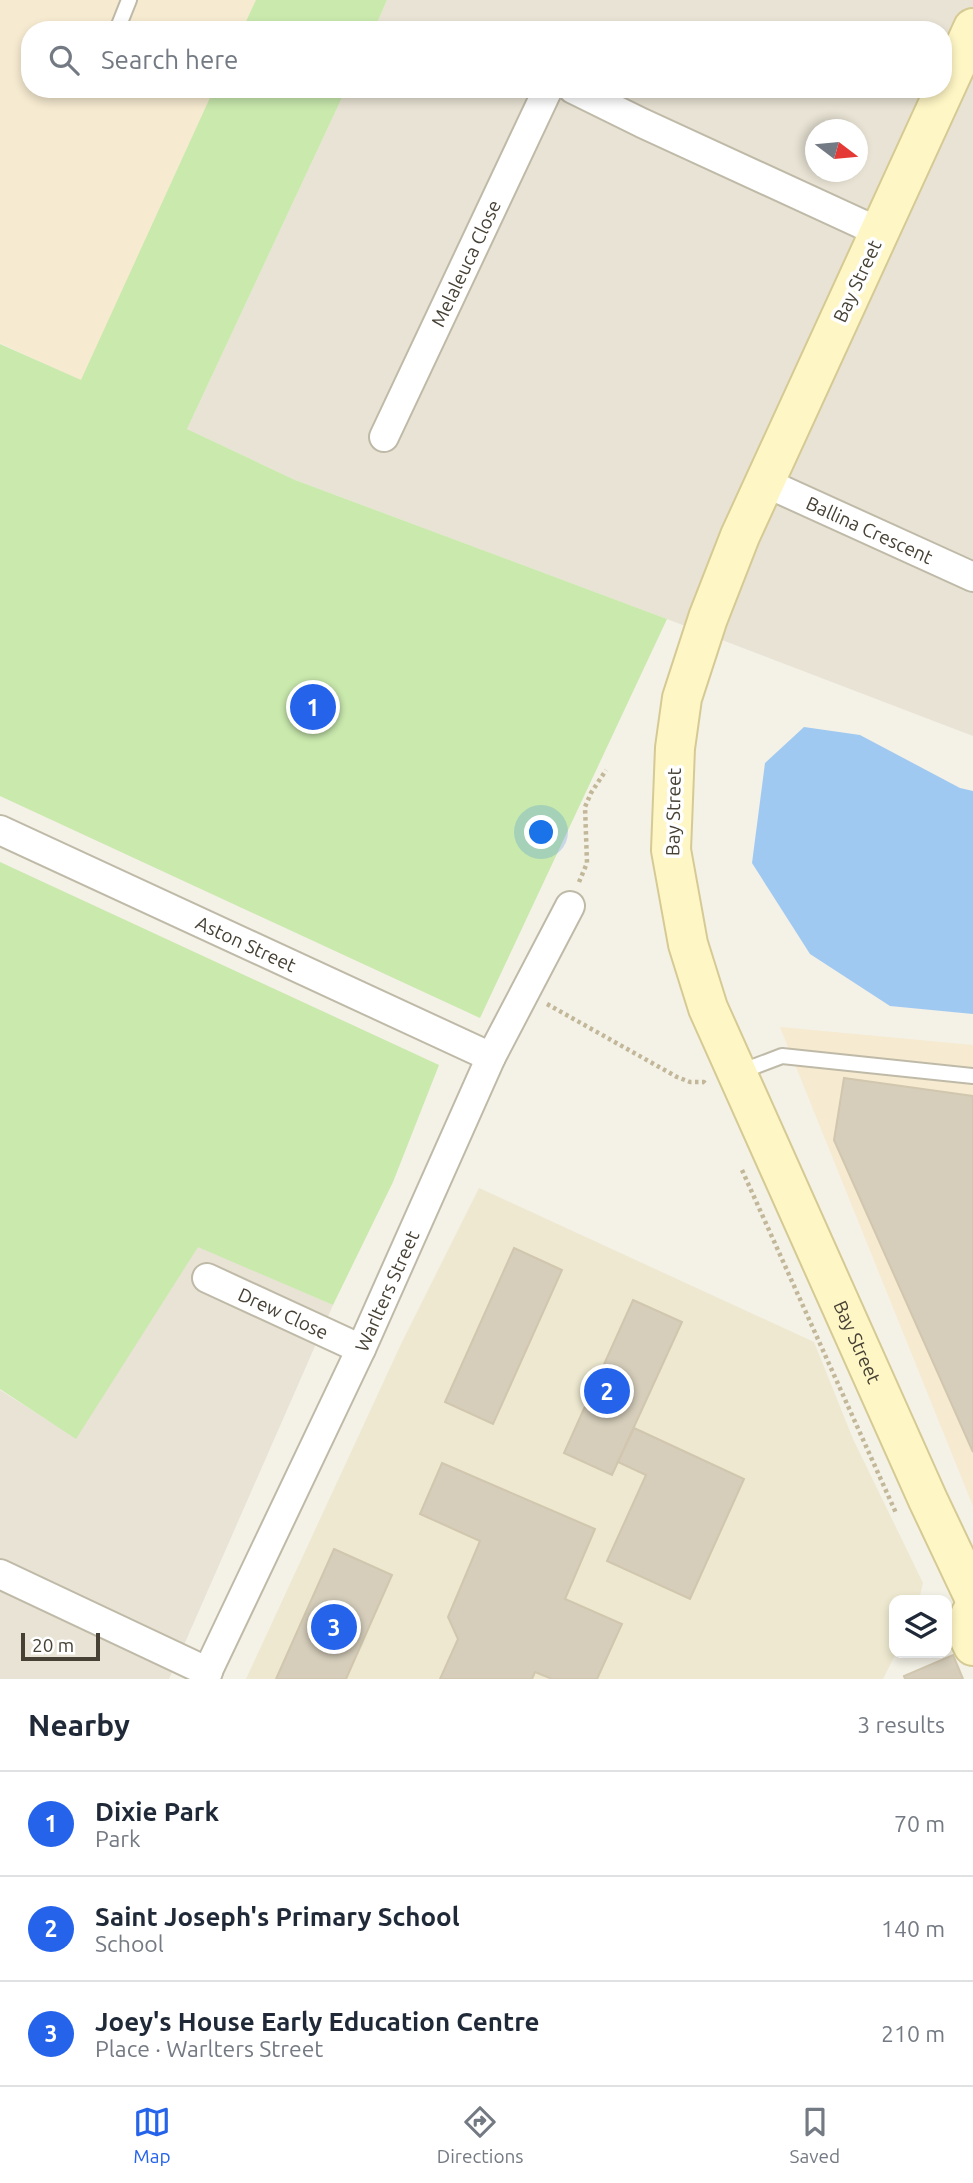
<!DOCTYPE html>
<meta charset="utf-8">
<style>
body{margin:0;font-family:Ubuntu,sans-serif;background:#f6f6f7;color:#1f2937}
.controls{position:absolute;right:21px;bottom:21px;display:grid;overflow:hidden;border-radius:14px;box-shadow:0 4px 10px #0003}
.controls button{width:63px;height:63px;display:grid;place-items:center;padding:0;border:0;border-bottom:2px solid #e0e1e3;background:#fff;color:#1f2937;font:35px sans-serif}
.compass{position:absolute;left:805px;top:119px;width:63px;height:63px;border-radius:50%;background:#fff;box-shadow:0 4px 10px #0003;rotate:106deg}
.scale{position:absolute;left:21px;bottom:18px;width:79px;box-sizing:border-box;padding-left:7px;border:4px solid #474135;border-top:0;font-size:19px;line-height:24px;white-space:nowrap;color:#474135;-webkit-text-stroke:5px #fff;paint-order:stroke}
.you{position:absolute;left:542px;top:833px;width:24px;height:24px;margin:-18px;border:5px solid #fff;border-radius:50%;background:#1a73e8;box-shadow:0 0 0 10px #1a73e833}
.badge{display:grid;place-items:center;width:46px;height:46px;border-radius:50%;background:#2563eb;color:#fff;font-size:23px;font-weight:700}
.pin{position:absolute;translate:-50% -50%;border:4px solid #fff;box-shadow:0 2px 7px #0006}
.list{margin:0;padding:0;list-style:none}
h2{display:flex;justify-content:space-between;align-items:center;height:91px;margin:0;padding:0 28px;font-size:30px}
h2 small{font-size:23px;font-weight:400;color:#747a83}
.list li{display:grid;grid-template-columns:46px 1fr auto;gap:21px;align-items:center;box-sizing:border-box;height:105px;padding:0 28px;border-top:2px solid #e0e1e3}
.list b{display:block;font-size:26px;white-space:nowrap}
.list p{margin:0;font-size:23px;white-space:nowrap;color:#747a83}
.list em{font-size:23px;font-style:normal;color:#747a83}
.icon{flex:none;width:38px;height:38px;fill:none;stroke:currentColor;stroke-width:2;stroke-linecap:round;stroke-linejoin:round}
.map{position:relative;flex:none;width:973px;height:1679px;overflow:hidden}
.search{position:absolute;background:#fff;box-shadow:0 4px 10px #0003;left:21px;right:21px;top:21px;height:77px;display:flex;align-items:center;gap:18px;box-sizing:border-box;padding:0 24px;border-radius:28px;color:#747a83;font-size:26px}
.sheet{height:406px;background:#fff}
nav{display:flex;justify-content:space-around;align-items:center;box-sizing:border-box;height:98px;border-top:2px solid #e0e1e3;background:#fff;font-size:19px;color:#747a83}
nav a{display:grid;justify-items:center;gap:4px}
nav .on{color:#2563eb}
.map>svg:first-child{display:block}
.residential{fill:#e8e3d4;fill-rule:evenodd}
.commercial{fill:#f6ead0}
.education{fill:#ede8cf}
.green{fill:#c9e9ad}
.water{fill:#a0c9f2}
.building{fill:#d6cebb;stroke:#d1c6ae;stroke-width:2}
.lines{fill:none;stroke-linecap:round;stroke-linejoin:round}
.lane-casing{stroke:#bfbaa8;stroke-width:18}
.street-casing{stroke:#bfbaa8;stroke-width:32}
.secondary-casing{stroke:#d5ca94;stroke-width:42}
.path{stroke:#c2b799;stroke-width:4.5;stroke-dasharray:3.5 3.5;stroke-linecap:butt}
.lane{stroke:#fff;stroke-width:14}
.street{stroke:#fff;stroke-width:28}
.secondary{stroke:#fff6c5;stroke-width:38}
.labels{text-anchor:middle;stroke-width:7;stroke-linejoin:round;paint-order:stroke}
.street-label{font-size:19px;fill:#474135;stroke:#fff}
</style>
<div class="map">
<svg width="973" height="1679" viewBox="0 0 973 1679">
<rect width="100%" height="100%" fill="#f4f1e6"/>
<g class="residential">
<path d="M387,0H973V736L667,619L295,480L187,429L346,89H943V30H374ZM816,130H858V172H816Z"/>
<polygon points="198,1246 333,1305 169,1679 0,1679 0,1390 76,1438"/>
</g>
<g class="commercial">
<polygon points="0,0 257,0 243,30 30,30 30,89 216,89 81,381 0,343"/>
<polygon points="780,1027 973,1045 973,1506"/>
</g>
<polygon class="education" points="479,1188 814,1342 853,1439 923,1583 919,1600 894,1600 896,1653 883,1679 246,1679 402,1342"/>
<g class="green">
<polygon points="256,0 387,0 374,30 242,30"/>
<polygon points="214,89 346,89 187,429 295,480 667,619 480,1018 0,796 0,344 81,380"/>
<polygon points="0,862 439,1065 393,1182 333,1305 198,1247 76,1439 0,1389"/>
</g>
<polygon class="water" points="804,727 860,735 960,788 973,791 973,1014 890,1006 810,954 752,863 765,763"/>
<g class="building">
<polygon points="844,1078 973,1096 973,1452 834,1140"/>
<polygon points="514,1248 562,1270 493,1424 445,1402"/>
<polygon points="633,1300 682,1322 612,1475 564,1453"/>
<polygon points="634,1428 744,1479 690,1599 607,1561 646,1475 618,1462"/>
<polygon points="442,1463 595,1529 565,1599 622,1624 597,1679 552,1679 535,1672 532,1679 440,1679 458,1639 448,1617 480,1541 420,1514"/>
<polygon points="334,1549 392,1575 346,1679 276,1679"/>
<polygon points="953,1655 963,1679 905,1679 904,1676"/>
</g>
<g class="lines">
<defs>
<g id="lane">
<polyline points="117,30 129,0"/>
<polyline points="740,1072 782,1056 973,1076"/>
</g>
<g id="street">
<polyline points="573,89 642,123 879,232"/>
<path id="s1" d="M384,437L548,89"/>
<path id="s2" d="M764,482L973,577"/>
<path id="s3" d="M0,830L491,1057"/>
<path id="s4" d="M207,1278L361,1349"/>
<polyline points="0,1574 208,1672"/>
<path id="s5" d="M204,1679L361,1349L491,1057L570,906"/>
</g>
<g id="secondary">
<path id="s6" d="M973,28L740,536L708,618L682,698L675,748L671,850L688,944L708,1008L928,1500L973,1595"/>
<path d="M973,1610C965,1622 966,1633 973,1646"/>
</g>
</defs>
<use href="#lane" class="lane-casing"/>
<use href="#street" class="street-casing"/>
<use href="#secondary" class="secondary-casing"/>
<g class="path">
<polyline points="579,882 587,863 585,807 591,793 606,770"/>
<polyline points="547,1004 677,1077 690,1082 704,1082 706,1084"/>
<polyline points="742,1170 896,1513"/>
</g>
<use href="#lane" class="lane"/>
<use href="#street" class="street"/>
<use href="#secondary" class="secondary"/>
</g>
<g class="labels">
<g class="street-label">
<text dy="7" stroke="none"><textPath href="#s1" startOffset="192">Melaleuca Close</textPath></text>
<text transform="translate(857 281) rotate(-65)" y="7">Bay Street</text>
<text dy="7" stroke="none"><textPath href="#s2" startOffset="116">Ballina Crescent</textPath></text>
<text transform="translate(673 812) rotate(-89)" y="7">Bay Street</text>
<text dy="7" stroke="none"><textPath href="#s3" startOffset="271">Aston Street</textPath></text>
<text dy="7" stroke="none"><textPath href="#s5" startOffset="429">Warlters Street</textPath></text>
<text dy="7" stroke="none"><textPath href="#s4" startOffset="84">Drew Close</textPath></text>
<text dy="7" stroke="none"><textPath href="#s6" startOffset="1412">Bay Street</textPath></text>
</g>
</g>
</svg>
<div class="controls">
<button><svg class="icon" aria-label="layers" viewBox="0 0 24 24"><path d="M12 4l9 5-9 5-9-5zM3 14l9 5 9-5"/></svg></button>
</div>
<svg class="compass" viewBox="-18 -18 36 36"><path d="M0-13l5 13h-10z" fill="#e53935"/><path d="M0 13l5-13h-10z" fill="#747a83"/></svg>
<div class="scale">20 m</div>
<div class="you"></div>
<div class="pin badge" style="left:313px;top:707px">1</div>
<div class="pin badge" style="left:607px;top:1391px">2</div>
<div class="pin badge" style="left:334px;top:1627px">3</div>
<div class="search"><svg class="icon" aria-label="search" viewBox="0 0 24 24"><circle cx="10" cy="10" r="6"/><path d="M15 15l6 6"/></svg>Search here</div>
</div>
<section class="sheet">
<h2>Nearby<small>3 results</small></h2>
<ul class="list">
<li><span class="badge">1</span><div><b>Dixie Park</b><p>Park</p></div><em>70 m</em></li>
<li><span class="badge">2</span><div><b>Saint Joseph's Primary School</b><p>School</p></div><em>140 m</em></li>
<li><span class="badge">3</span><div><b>Joey's House Early Education Centre</b><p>Place · Warlters Street</p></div><em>210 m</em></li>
</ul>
</section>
<nav>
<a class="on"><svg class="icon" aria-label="map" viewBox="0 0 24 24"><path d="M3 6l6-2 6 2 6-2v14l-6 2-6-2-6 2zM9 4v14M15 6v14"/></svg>Map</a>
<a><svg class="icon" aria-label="directions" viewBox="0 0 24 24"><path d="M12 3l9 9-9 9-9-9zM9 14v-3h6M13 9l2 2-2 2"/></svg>Directions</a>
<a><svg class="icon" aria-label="saved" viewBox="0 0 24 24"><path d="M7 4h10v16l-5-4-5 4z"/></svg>Saved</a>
</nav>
